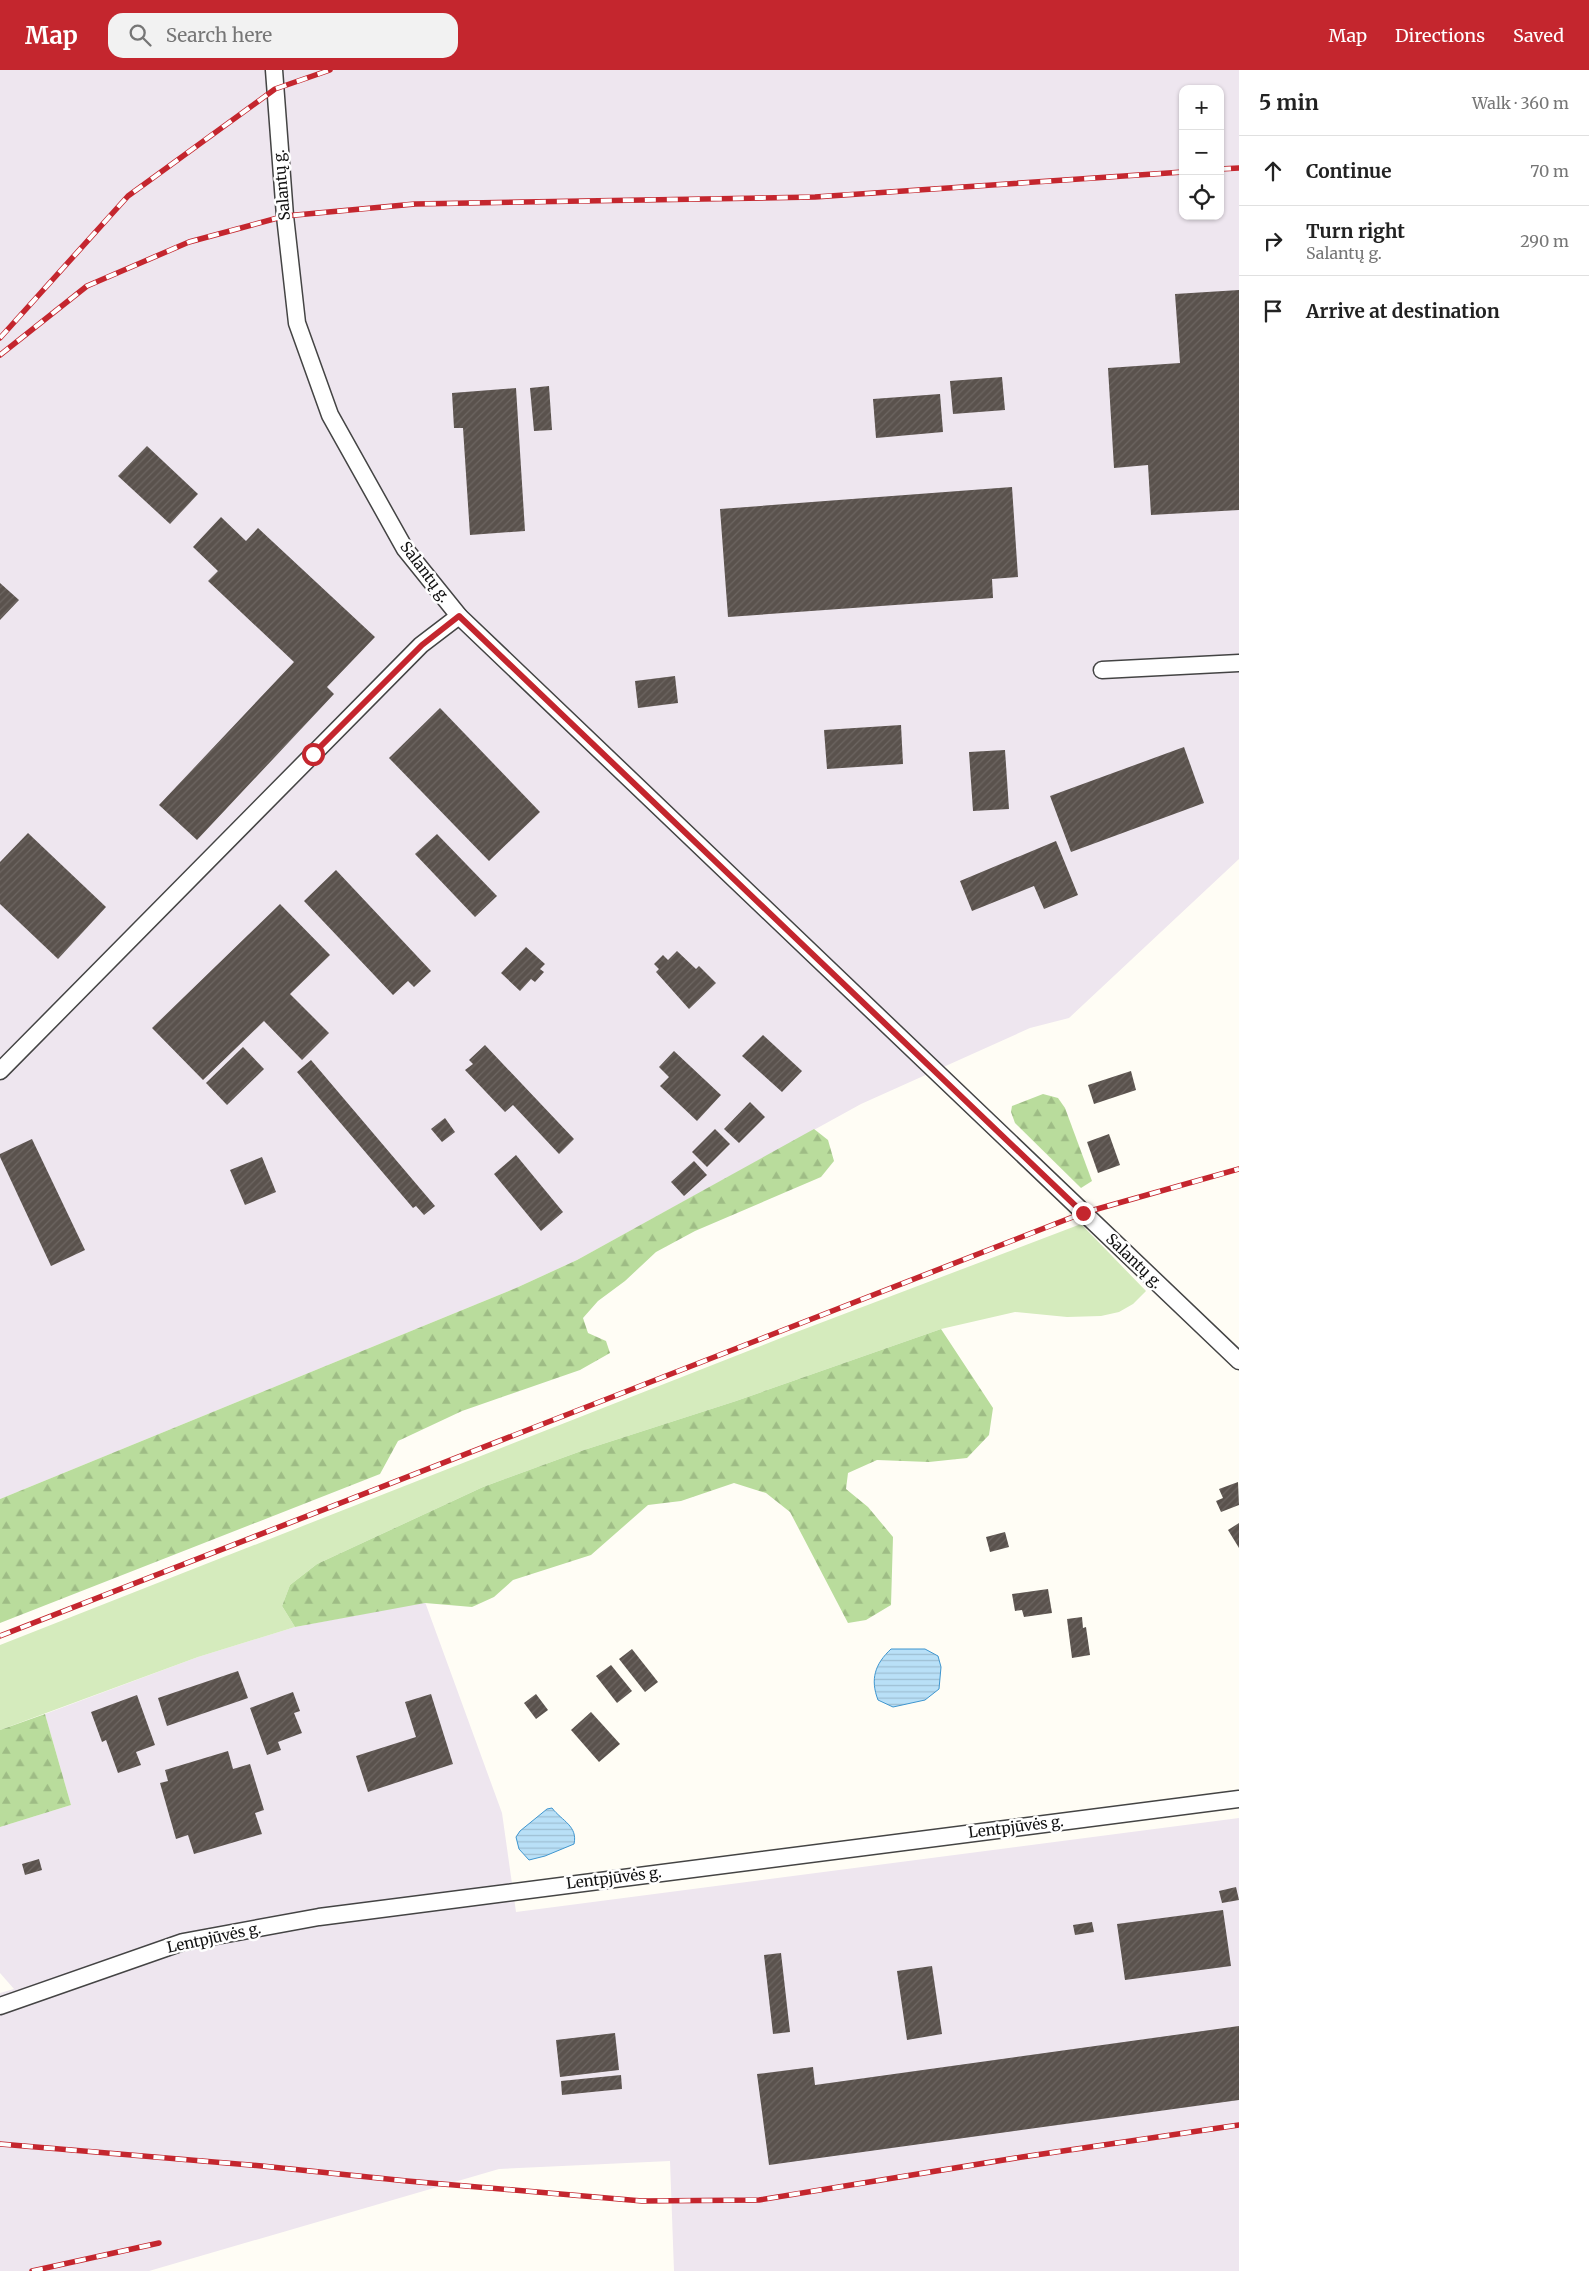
<!DOCTYPE html>
<meta charset="utf-8">
<style>
body{margin:0;font-family:Merriweather,serif;background:#f2f2f2;color:#222}
.controls{position:absolute;right:15px;top:15px;display:grid;overflow:hidden;border-radius:10px;box-shadow:0 1px 4px #0004}
.controls button{width:45px;height:45px;display:grid;place-items:center;padding:0;border:0;border-bottom:1px solid #e0e0e0;background:#fff;color:#222;font:25px sans-serif}
.stop{position:absolute;width:15px;height:15px;margin:-11px;border:4px solid #c4262e;border-radius:50%;background:#fff}
.stop.end{background:#c4262e;border-color:#fff;box-shadow:0 1px 5px #0008}
.list{margin:0;padding:0;list-style:none}
h2{display:flex;justify-content:space-between;align-items:center;height:65px;margin:0;padding:0 20px;font-size:21px}
h2 small{font-size:16px;font-weight:400;color:#767676}
.list li{display:grid;grid-template-columns:32px 1fr auto;gap:15px;align-items:center;box-sizing:border-box;height:70px;padding:0 20px;border-top:1px solid #e0e0e0}
.list b{display:block;font-size:19px;white-space:nowrap}
.list p{margin:0;font-size:16px;white-space:nowrap;color:#767676}
.list em{font-size:16px;font-style:normal;color:#767676}
.icon{flex:none;width:28px;height:28px;fill:none;stroke:currentColor;stroke-width:2;stroke-linecap:round;stroke-linejoin:round}
.map{position:relative;flex:none;width:1239px;height:2201px;overflow:hidden}
header{display:flex;align-items:center;gap:30px;box-sizing:border-box;height:70px;padding:0 25px;background:#c4262e;color:#fff}
header strong{font-size:24px}
nav{display:flex;gap:28px;margin-inline-start:auto;font-size:18px}
.search{width:350px;height:45px;background:#f2f2f2;display:flex;align-items:center;gap:12px;box-sizing:border-box;padding:0 18px;border-radius:15px;color:#767676;font-size:19px}
main{display:flex}
aside{flex:1;background:#fff}
.map>svg:first-child{display:block}
.industrial{fill:#eee6ef;fill-rule:evenodd}
.grass{fill:#d5ebbd}
.forest{fill:url(#forest-firs)}
.water{fill:url(#water-rules);stroke:#3f96cf}
.building{fill:url(#building-hatch)}
.lines{fill:none;stroke-linecap:round;stroke-linejoin:round}
.street-casing{stroke:#444;stroke-width:19}
.street{stroke:#fff;stroke-width:16}
.rail-casing{stroke:#c4262e;stroke-width:5.5}
.rail{stroke:#fff;stroke-width:4;stroke-dasharray:11;stroke-linecap:butt}
.route{stroke:#c4262e;stroke-width:6}
.labels{text-anchor:middle;stroke-width:5;stroke-linejoin:round;paint-order:stroke}
.street-label{font-size:15px;fill:#111;stroke:#fff}
</style>
<header>
<strong>Map</strong>
<div class="search"><svg class="icon" aria-label="search" viewBox="0 0 24 24"><circle cx="10" cy="10" r="6"/><path d="M15 15l6 6"/></svg>Search here</div>
<nav><a>Map</a><a>Directions</a><a>Saved</a></nav>
</header>
<main>
<div class="map">
<svg width="1239" height="2201" viewBox="0 0 1239 2201">
<defs>
<pattern id="forest-firs" width="22" height="20" patternUnits="userSpaceOnUse" patternTransform="scale(1.25)"><rect width="22" height="20" fill="#b9dc9c"/><path d="M5 1l3.5 6h-7zM16 11l3.5 6h-7z" fill="#9ebc85"/></pattern>
<pattern id="water-rules" width="6" height="5" patternUnits="userSpaceOnUse" patternTransform="scale(1.25)"><rect width="6" height="5" fill="#b9e0f7"/><path d="M0 2.5h6" fill="none" stroke="#9ebfd3"/></pattern>
<pattern id="building-hatch" width="6" height="6" patternUnits="userSpaceOnUse" patternTransform="scale(1.25)"><rect width="6" height="6" fill="#5a524d"/><path d="M-1 1l2-2M0 6l6-6M5 7l2-2" fill="none" stroke="#6d6662"/></pattern>
</defs>
<rect width="100%" height="100%" fill="#fffdf5"/>
<g class="industrial">
<path d="M0,0H1239V789L1069,948L1030,958L861,1034L577,1190L516,1218L0,1429ZM1183,19H1220V146H1183Z"/>
<polygon points="425,1532 502,1743 516,1842 1239,1748 1239,2201 674,2201 670,2091 499,2099 149,2201 0,2201 0,1923 14,1919 0,1903 0,1757 71,1735 45,1644 198,1587 295,1557"/>
</g>
<polygon class="grass" points="1081,1154 1146,1221 1133,1234 1119,1242 1101,1246 1067,1247 1015,1242 941,1259 736,1331 584,1380 483,1417 317,1494 290,1515 282,1536 295,1557 198,1587 0,1660 0,1575 786,1266"/>
<g class="forest">
<polygon points="1043,1024 1058,1028 1065,1038 1092,1111 1081,1118 1015,1053 1011,1042 1012,1036"/>
<polygon points="814,1059 828,1070 834,1091 821,1107 695,1161 656,1182 625,1211 598,1231 583,1248 588,1263 606,1271 610,1283 580,1300 462,1341 398,1371 380,1404 0,1553 0,1429 516,1218 577,1190"/>
<polygon points="941,1259 993,1338 989,1365 967,1388 929,1392 877,1390 848,1403 846,1419 868,1437 893,1467 891,1535 866,1550 848,1553 790,1442 766,1423 734,1413 681,1431 648,1435 591,1485 513,1510 494,1527 472,1537 425,1533 295,1557 282,1536 290,1515 317,1494 483,1417 584,1380 736,1331"/>
<polygon points="45,1644 71,1735 0,1757 0,1660"/>
</g>
<g class="water">
<path d="M891,1579H925L938,1586L941,1597L939,1619L925,1630L893,1637L878,1630C870,1609 875,1594 891,1579Z"/>
<path d="M552,1738C562,1751 578,1756 574,1774L545,1786L529,1790L519,1779L516,1767L520,1761L547,1739Z"/>
</g>
<g class="building">
<polygon points="1239,220 1239,440 1151,445 1148,395 1114,398 1108,298 1180,293 1175,224"/>
<polygon points="1002,307 1005,340 953,344 950,311"/>
<polygon points="549,316 552,360 534,361 530,318"/>
<polygon points="516,318 525,461 470,465 463,358 454,358 452,323"/>
<polygon points="940,324 943,362 876,368 873,329"/>
<polygon points="147,376 198,424 170,454 118,406"/>
<polygon points="1012,417 1018,507 992,509 993,528 728,547 720,439"/>
<polygon points="221,447 246,471 258,458 375,567 327,617 334,624 197,770 159,735 294,592 208,511 218,501 193,477"/>
<polygon points="0,513 19,530 0,550"/>
<polygon points="675,606 678,633 638,638 635,611"/>
<polygon points="440,638 540,742 489,791 389,688"/>
<polygon points="901,655 903,694 827,699 824,660"/>
<polygon points="1184,677 1204,733 1071,782 1050,726"/>
<polygon points="1005,680 1009,739 973,741 969,682"/>
<polygon points="28,763 106,837 58,889 0,834 0,792"/>
<polygon points="437,764 497,826 475,847 415,784"/>
<polygon points="1056,771 1078,825 1044,839 1034,816 972,841 960,811"/>
<polygon points="336,800 431,901 414,917 408,911 393,925 304,831"/>
<polygon points="280,834 330,885 290,924 329,963 302,990 264,951 203,1010 152,958"/>
<polygon points="526,877 545,894 540,899 544,902 535,912 531,909 520,921 501,903"/>
<polygon points="677,881 696,899 699,896 716,913 689,939 656,902 659,899 654,894 663,885 668,890"/>
<polygon points="763,965 802,1001 782,1022 742,986"/>
<polygon points="485,975 574,1069 559,1084 513,1035 505,1042 465,1000 473,994 469,990"/>
<polygon points="243,977 264,999 227,1035 206,1013"/>
<polygon points="674,981 721,1025 697,1051 660,1016 669,1007 659,997"/>
<polygon points="311,990 435,1136 424,1145 416,1136 413,1138 297,1002"/>
<polygon points="1131,1001 1136,1020 1094,1034 1088,1015"/>
<polygon points="750,1032 765,1047 739,1073 724,1059"/>
<polygon points="445,1048 455,1062 442,1072 431,1059"/>
<polygon points="715,1059 730,1074 707,1097 692,1082"/>
<polygon points="1109,1064 1120,1095 1098,1103 1087,1072"/>
<polygon points="32,1069 85,1180 51,1196 0,1087 0,1084"/>
<polygon points="516,1085 563,1142 541,1161 494,1104"/>
<polygon points="262,1087 276,1122 245,1135 230,1100"/>
<polygon points="694,1091 707,1105 684,1126 671,1112"/>
<polygon points="1238,1412 1239,1435 1221,1442 1216,1431 1223,1428 1219,1419"/>
<polygon points="1239,1453 1239,1478 1228,1460"/>
<polygon points="1005,1462 1009,1477 990,1482 986,1467"/>
<polygon points="1048,1519 1052,1543 1024,1547 1022,1540 1015,1541 1012,1524"/>
<polygon points="1082,1547 1083,1558 1086,1557 1090,1585 1072,1588 1067,1549"/>
<polygon points="632,1579 658,1612 645,1622 619,1589"/>
<polygon points="611,1595 632,1621 617,1633 596,1606"/>
<polygon points="238,1601 248,1628 167,1656 158,1628"/>
<polygon points="293,1622 300,1641 294,1643 302,1663 278,1672 281,1680 267,1685 250,1638"/>
<polygon points="431,1624 453,1694 368,1722 356,1686 416,1667 405,1632"/>
<polygon points="536,1624 548,1640 536,1649 524,1633"/>
<polygon points="137,1625 155,1675 136,1682 141,1695 118,1703 106,1670 102,1672 91,1642"/>
<polygon points="591,1642 620,1674 599,1692 571,1660"/>
<polygon points="228,1681 233,1699 250,1694 264,1740 255,1743 262,1764 194,1784 188,1765 176,1769 160,1713 168,1711 165,1700"/>
<polygon points="39,1789 42,1800 25,1805 22,1794"/>
<polygon points="1236,1817 1239,1830 1222,1833 1219,1821"/>
<polygon points="1223,1840 1231,1896 1125,1910 1117,1854"/>
<polygon points="1092,1852 1094,1862 1075,1865 1073,1855"/>
<polygon points="781,1883 790,1962 773,1964 764,1885"/>
<polygon points="932,1896 942,1964 907,1970 897,1901"/>
<polygon points="1239,1956 1239,2030 769,2095 757,2004 813,1997 815,2015"/>
<polygon points="615,1963 619,2000 560,2007 556,1970"/>
<polygon points="621,2005 622,2019 562,2025 561,2011"/>
</g>
<g class="lines">
<defs>
<g id="street">
<polyline points="274,0 285,146 297,253 330,345 405,479 459,546 1239,1291"/>
<polyline points="1102,600 1239,593"/>
<polyline points="0,1001 421,575 459,546"/>
<polyline points="0,1936 183,1872 319,1847 1239,1729"/>
</g>
</defs>
<use href="#street" class="street-casing"/>
<use href="#street" class="street"/>
<defs>
<g id="rail">
<polyline points="1220,99 1239,98"/>
<polyline points="0,268 128,126 275,19 330,0"/>
<polyline points="0,285 87,216 189,172 285,146 415,134 815,127 1183,102"/>
<polyline points="0,1566 1083,1143 1239,1099"/>
<polyline points="0,2074 262,2096 407,2111 642,2131 759,2130 1022,2087 1239,2055"/>
<polyline points="32,2201 159,2173"/>
</g>
</defs>
<use href="#rail" class="rail-casing"/>
<use href="#rail" class="rail"/>
</g>
<g class="lines">
<polyline class="route" points="313,684 422,575 459,546 1083,1143"/>
</g>
<g class="labels">
<g class="street-label">
<text transform="translate(282 115) rotate(-95)" y="5">Salantų g.</text>
<text transform="translate(425 502) rotate(53)" y="5">Salantų g.</text>
<text transform="translate(1134 1191) rotate(44)" y="5">Salantų g.</text>
<text transform="translate(1016 1757) rotate(-7)" y="5">Lentpjūvės g.</text>
<text transform="translate(614 1808) rotate(-7)" y="5">Lentpjūvės g.</text>
<text transform="translate(214 1868) rotate(-12)" y="5">Lentpjūvės g.</text>
</g>
</g>
</svg>
<div class="controls">
<button>+</button>
<button>−</button>
<button><svg class="icon" aria-label="locate" viewBox="0 0 24 24"><circle cx="12" cy="12" r="6"/><path d="M12 2v4M12 18v4M2 12h4M18 12h4"/></svg></button>
</div>
<div class="stop" style="left:313px;top:684px"></div>
<div class="stop end" style="left:1083px;top:1143px"></div>
</div>
<aside>
<h2>5 min<small>Walk · 360 m</small></h2>
<ul class="list">
<li><svg class="icon" aria-label="ahead" viewBox="0 0 24 24"><path d="M12 20V5M6 11l6-6 6 6"/></svg><div><b>Continue</b></div><em>70 m</em></li>
<li><svg class="icon" aria-label="right" viewBox="0 0 24 24"><path d="M7 20v-9h11M14 6l5 5-5 5"/></svg><div><b>Turn right</b><p>Salantų g.</p></div><em>290 m</em></li>
<li><svg class="icon" aria-label="arrive" viewBox="0 0 24 24"><path d="M6 21V4h12l-3 4 3 4H6"/></svg><div><b>Arrive at destination</b></div></li>
</ul>
</aside>
</main>
